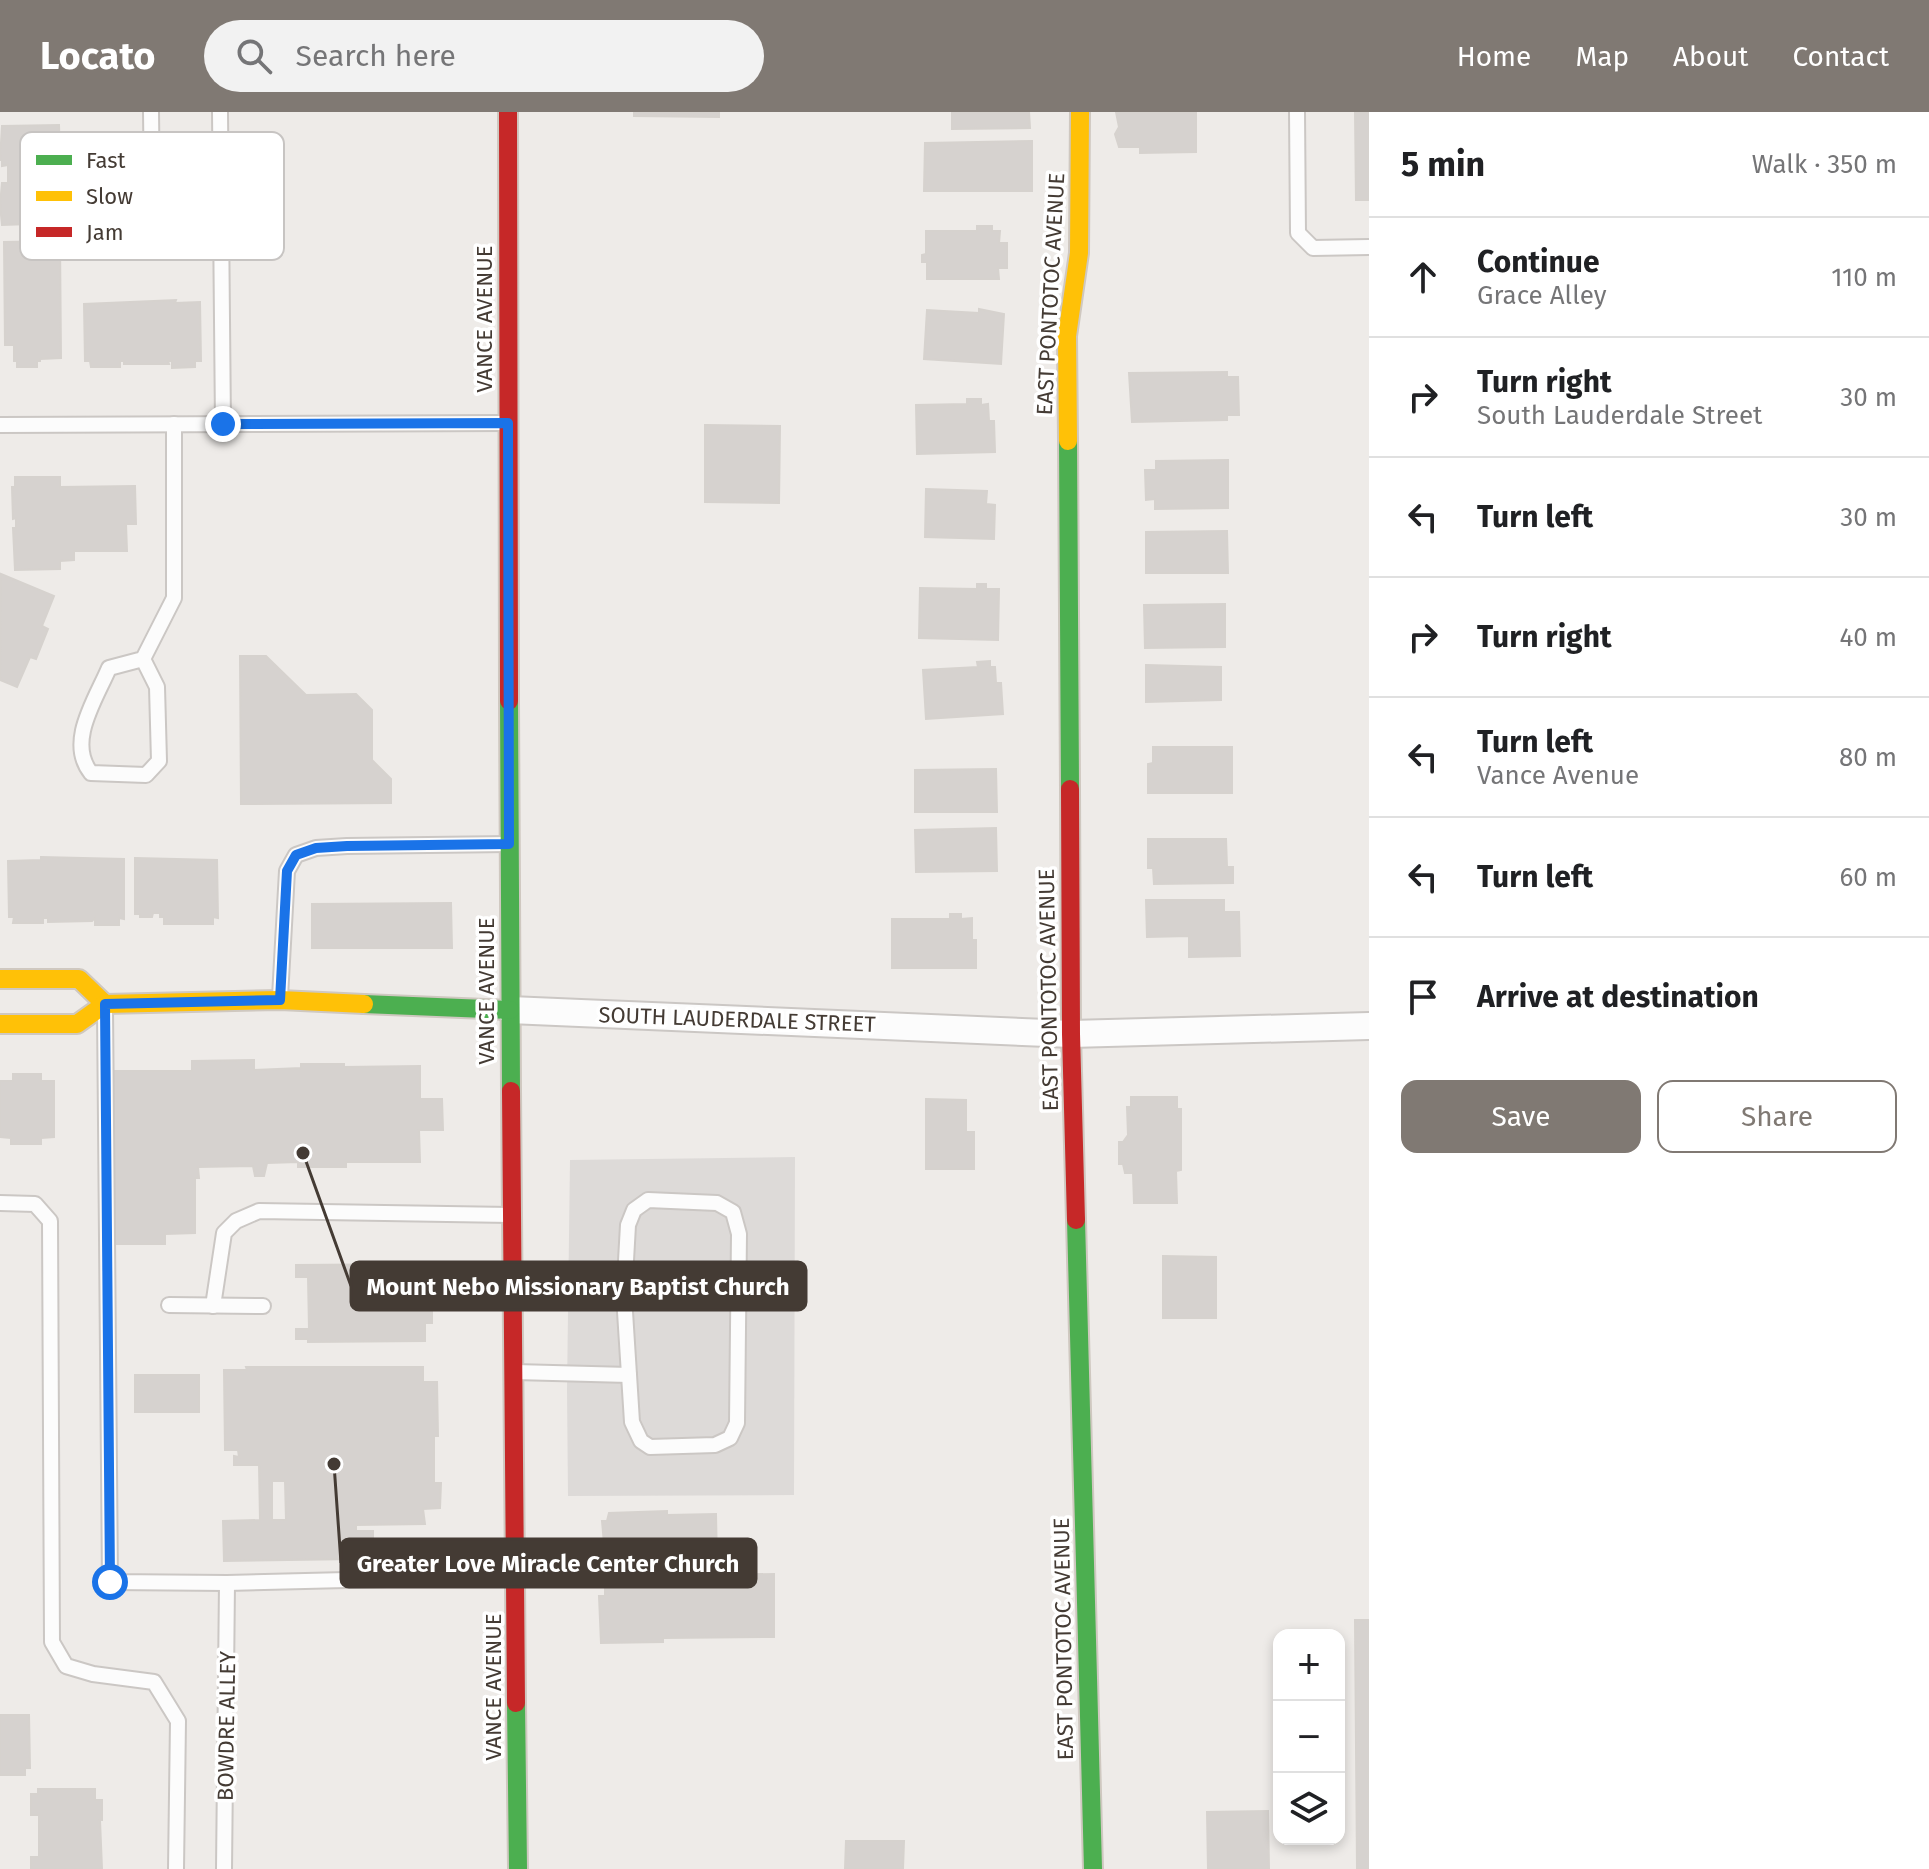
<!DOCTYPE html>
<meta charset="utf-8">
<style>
body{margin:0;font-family:"Fira Sans",sans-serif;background:#f2f2f2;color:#202124}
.controls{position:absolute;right:24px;bottom:24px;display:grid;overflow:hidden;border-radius:16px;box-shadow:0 4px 12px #0003}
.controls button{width:72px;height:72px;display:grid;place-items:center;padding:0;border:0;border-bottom:2px solid #e0e0e0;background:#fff;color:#202124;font:40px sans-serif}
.stop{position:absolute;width:24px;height:24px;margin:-18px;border:6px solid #1a73e8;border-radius:50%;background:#fff}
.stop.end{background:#1a73e8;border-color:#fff;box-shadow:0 2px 8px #0008}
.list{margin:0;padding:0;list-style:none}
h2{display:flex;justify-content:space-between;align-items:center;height:104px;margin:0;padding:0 32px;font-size:34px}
h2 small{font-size:26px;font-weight:400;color:#757577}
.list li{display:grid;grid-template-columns:52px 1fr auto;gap:24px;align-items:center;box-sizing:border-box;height:120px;padding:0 32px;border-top:2px solid #e0e0e0}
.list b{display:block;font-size:30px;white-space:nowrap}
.list p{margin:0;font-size:26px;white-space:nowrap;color:#757577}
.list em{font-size:26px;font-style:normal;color:#757577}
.actions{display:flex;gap:16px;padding:24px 32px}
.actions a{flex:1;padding:18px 0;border:2px solid #807973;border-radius:16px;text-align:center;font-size:28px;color:#807973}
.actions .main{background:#807973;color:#fff}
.icon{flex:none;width:44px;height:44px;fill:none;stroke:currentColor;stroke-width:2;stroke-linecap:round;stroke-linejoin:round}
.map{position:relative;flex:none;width:1369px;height:1757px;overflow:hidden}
header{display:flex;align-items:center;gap:48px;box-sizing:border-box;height:112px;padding:0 40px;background:#807973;color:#fff}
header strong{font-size:38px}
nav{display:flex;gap:44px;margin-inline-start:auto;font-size:28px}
.search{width:560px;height:72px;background:#f2f2f2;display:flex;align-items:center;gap:20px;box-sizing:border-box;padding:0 28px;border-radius:44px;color:#757577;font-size:30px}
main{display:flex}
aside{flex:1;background:#fff}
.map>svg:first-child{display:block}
.parking{fill:#dddad8}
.building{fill:#d6d2cf;stroke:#d6d2ce;stroke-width:2;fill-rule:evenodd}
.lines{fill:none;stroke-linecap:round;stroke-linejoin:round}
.lane-casing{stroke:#cbc7c4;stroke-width:18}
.street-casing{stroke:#cbc7c4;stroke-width:30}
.fast-casing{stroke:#cfc8c0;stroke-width:22}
.slow-casing{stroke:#cfc8c0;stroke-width:22}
.jam-casing{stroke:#cfc8c0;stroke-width:22}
.lane{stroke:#fcfcfc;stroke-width:14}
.street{stroke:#fcfcfc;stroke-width:26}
.fast{stroke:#4caf50;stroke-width:18}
.slow{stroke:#ffc107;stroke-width:18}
.jam{stroke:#c62828;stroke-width:18}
.route{stroke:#1a73e8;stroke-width:10}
.labels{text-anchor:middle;stroke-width:7;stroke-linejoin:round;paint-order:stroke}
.street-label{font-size:22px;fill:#443b34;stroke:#fff}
.key{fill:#fff;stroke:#c7c4c2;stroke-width:2}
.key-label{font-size:22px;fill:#443b34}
.leader{fill:none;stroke:#443b34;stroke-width:3}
.callout-dot{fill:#443b34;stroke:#fff;stroke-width:3}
.callout{fill:#443b34;stroke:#443b34;stroke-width:3}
.callout-label{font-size:24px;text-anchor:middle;font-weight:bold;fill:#fff}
</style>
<header>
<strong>Locato</strong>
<div class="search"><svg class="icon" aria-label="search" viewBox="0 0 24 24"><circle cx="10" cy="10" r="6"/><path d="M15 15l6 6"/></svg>Search here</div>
<nav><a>Home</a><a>Map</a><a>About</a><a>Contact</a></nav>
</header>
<main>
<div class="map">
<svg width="1369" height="1757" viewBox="0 0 1369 1757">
<rect width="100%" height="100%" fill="#eeebe8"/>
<polygon class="parking" points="795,1045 794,1383 568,1384 567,1278 570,1048"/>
<g class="building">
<polygon points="634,0 719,0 719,5 634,4"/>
<polygon points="952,0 1029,0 1030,16 952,17"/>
<polygon points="1116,0 1196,0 1196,40 1140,41 1140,35 1119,35 1115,22 1119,15"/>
<polygon points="1355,0 1369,0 1369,88 1356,88"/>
<polygon points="59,13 60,45 65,46 66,79 60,79 60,111 2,113 0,93 2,71 8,71 8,53 2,54 2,48 0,48 2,14"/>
<polygon points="1032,29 1032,79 924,79 925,31"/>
<polygon points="977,114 992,114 992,119 1000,119 999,131 1007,131 1007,156 998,156 999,167 927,167 927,150 922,150 922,143 926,142 926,119 977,119"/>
<polygon points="60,129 61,246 40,247 40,249 37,249 37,255 17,255 17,249 14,249 14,233 5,233 4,130"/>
<polygon points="176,188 175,191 200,190 201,249 195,249 195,255 172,256 172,249 168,249 169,252 124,252 124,249 120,249 120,255 91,255 90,249 85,249 84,192"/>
<polygon points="979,197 1004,202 1001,252 924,247 927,198 979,201"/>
<polygon points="1227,260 1227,265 1238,265 1239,303 1227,303 1227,308 1132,310 1129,261"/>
<polygon points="967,287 981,287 981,293 988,292 989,309 994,309 995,340 917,342 916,293 967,292"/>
<polygon points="705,313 780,314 779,391 705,390"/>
<polygon points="1228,348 1228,396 1155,397 1155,387 1146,388 1145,358 1156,358 1156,349"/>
<polygon points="15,365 60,365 60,375 135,374 136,412 126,412 127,439 74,439 74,448 60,449 60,457 15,458 13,416 16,416 16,406 13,407 12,375 15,375"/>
<polygon points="926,377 987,379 986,392 995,393 994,427 925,425"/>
<polygon points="1227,419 1228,461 1146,461 1146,420"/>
<polygon points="1,462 54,484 42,514 48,517 36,547 30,545 17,575 0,568"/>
<polygon points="977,472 986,472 986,477 999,477 998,528 919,526 920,476 977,477"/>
<polygon points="1225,492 1225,535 1145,536 1144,493"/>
<polygon points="240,544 266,544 306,583 356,582 372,598 372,648 391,667 391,691 241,692"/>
<polygon points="990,549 990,555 995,555 996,571 1001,571 1003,602 926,607 923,558 978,555 977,550"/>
<polygon points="1146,553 1221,555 1221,588 1146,590"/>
<polygon points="1153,635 1232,635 1232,681 1148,681 1148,652 1153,651"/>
<polygon points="996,657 997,700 915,700 915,658"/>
<polygon points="996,716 997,759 916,760 915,718"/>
<polygon points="1148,727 1226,727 1227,755 1233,755 1233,771 1154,772 1153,756 1148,756"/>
<polygon points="41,745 124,747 124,807 119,806 119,813 95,813 95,806 92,809 48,810 48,806 43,806 43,811 13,811 14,805 9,805 8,749 41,748"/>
<polygon points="135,746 217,748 218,806 213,805 213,812 164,812 164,805 160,805 160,801 153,801 152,805 140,805 140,802 135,802"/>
<polygon points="1146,788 1224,788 1224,800 1239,800 1240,844 1189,845 1189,824 1147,825"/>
<polygon points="451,791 452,836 312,836 312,792"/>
<polygon points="950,802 961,802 961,807 972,806 972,828 976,828 976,856 892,856 892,807 950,807"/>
<polygon points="254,948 254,958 301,956 301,952 344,952 344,955 420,954 420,987 442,987 443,1018 419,1018 420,1050 346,1050 346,1055 298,1055 298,1050 267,1051 264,1064 255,1064 253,1054 198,1055 199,1066 195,1066 195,1121 165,1122 165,1132 114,1132 113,959 192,959 192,949"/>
<polygon points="13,962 41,962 41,969 54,969 54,1025 41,1026 41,1032 11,1032 11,1026 0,1025 0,969 13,969"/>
<polygon points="1131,985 1177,985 1177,997 1181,997 1181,1058 1176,1059 1177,1091 1134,1091 1133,1061 1125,1061 1123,1052 1119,1052 1119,1030 1123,1030 1128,1023 1127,995 1131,995"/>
<polygon points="926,987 966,988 966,1020 974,1020 974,1057 926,1057"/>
<polygon points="1163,1144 1216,1145 1216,1206 1163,1206"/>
<polygon points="424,1152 425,1171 432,1171 432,1211 425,1211 425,1229 308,1230 308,1227 296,1227 296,1217 309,1217 308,1165 296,1165 296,1153"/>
<path d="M246,1255H423V1270H437L438,1324H434V1371H441L440,1396L423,1397L425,1412L356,1413V1419H373V1435L356,1436V1447L224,1449L223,1409L260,1408L259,1353H234V1344L239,1345L238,1338H225L224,1258H247ZM272,1369H285L286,1408H272Z"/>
<rect x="135" y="1263" width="64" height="37"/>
<polygon points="667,1399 667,1403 716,1402 717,1452 666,1453 666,1460 634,1460 634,1454 606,1454 602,1409 607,1409 609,1401"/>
<polygon points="774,1462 774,1525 663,1526 663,1530 601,1531 599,1484 605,1484 605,1464"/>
<polygon points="1355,1508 1369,1508 1369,1757 1357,1757"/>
<polygon points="0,1603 29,1603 30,1656 25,1656 25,1663 0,1663"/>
<polygon points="38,1677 95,1677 95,1688 102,1688 102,1708 100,1708 102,1757 31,1757 31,1745 39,1745 39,1703 31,1703 31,1682 38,1682"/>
<polygon points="1268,1699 1269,1757 1208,1757 1207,1700"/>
<polygon points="846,1729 904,1729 903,1757 845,1757"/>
</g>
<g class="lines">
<defs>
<g id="lane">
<polyline points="151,0 152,81 221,79"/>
<polyline points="220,0 223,312"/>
<polyline points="1297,0 1298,121 1313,136 1369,135"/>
<polyline points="0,313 508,311"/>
<path d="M143,547L109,556C96,587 66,630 91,661L146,663L159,649L157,575L143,547L174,486V312"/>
<polyline points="280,885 287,759 296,743 316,736 347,734 509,732"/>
<polyline points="105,897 110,1470 227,1471 515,1464"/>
<polyline points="0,1091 35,1092 50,1109 52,1530 66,1554 93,1562 154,1570 178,1609 176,1757"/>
<polyline points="514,1181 624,1184 628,1113 634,1098 648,1088 717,1091 733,1100 739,1122 737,1311 730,1326 715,1333 650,1335 641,1329 632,1310 624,1184"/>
<polyline points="169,1193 263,1194"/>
<polyline points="213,1194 224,1121 236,1109 259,1099 511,1103"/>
<polyline points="515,1260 629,1263"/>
<polyline points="224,1757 227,1471"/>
</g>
<polyline id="street" points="510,898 1071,922 1369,914"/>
<g id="fast">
<polyline points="1068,329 1070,677"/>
<polyline points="509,589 511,979"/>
<polyline points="364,892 510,898"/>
<polyline points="1076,1108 1093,1757"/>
<polyline points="516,1591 518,1757"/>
</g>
<g id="slow">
<polyline points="1068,329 1067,224 1079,141 1080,0"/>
<polyline points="0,867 79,867 105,892"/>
<polyline points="0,912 77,912 105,892 280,888 364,892"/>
</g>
<g id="jam">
<polyline points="508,0 509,589"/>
<polyline points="1070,677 1071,922 1076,1108"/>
<polyline points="511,979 516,1591"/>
</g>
</defs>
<use href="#lane" class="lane-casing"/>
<use href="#street" class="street-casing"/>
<use href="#fast" class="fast-casing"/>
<use href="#slow" class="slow-casing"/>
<use href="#jam" class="jam-casing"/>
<use href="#lane" class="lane"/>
<use href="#street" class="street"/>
<use href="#fast" class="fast"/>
<use href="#slow" class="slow"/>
<use href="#jam" class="jam"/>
</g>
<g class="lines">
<polyline class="route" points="110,1470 105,892 280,888 287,759 296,743 316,736 347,734 509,732 508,311 223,312"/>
</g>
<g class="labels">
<g class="street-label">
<text transform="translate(1050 182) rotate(-87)" y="8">EAST PONTOTOC AVENUE</text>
<text transform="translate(484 207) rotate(-90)" y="8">VANCE AVENUE</text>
<text transform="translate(1048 878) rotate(-91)" y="8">EAST PONTOTOC AVENUE</text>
<text transform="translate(486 879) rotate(-90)" y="8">VANCE AVENUE</text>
<text transform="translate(737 907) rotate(2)" y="8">SOUTH LAUDERDALE STREET</text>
<text transform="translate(1063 1527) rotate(-91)" y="8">EAST PONTOTOC AVENUE</text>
<text transform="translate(493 1575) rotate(-90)" y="8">VANCE AVENUE</text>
<text transform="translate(226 1614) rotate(-89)" y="8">BOWDRE ALLEY</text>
</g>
</g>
<rect x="20" y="20" width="264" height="128" rx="12" class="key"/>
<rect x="36" y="43" width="36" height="10" fill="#4caf50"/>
<rect x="36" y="79" width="36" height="10" fill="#ffc107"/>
<rect x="36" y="115" width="36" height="10" fill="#c62828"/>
<g class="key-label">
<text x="86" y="56">Fast</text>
<text x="86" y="92">Slow</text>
<text x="86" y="128">Jam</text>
</g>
<path class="leader" d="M303 1041L351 1174M334 1352L341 1451"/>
<g class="callout-dot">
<circle cx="303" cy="1041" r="8"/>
<circle cx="334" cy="1352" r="8"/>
</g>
<g class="callout">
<rect x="351" y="1150" width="455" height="48" rx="8"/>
<rect x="341" y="1427" width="415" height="48" rx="8"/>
</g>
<g class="callout-label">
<text x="578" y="1183">Mount Nebo Missionary Baptist Church</text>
<text x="548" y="1460">Greater Love Miracle Center Church</text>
</g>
</svg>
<div class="controls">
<button>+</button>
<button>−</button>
<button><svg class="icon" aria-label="layers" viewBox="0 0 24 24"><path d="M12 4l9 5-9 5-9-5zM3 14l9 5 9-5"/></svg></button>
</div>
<div class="stop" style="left:110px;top:1470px"></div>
<div class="stop end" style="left:223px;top:312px"></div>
</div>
<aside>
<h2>5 min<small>Walk · 350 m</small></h2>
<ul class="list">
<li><svg class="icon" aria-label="ahead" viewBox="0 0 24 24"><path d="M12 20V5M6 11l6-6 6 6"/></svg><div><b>Continue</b><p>Grace Alley</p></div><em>110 m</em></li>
<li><svg class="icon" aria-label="right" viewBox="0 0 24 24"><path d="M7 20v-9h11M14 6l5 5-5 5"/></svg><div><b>Turn right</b><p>South Lauderdale Street</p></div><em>30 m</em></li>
<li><svg class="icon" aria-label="left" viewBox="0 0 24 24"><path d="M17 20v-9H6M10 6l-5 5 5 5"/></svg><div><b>Turn left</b></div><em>30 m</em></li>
<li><svg class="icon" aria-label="right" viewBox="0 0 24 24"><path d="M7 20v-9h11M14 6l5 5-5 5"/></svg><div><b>Turn right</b></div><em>40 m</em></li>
<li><svg class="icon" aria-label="left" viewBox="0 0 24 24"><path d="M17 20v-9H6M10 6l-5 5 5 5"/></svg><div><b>Turn left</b><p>Vance Avenue</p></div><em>80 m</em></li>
<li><svg class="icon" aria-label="left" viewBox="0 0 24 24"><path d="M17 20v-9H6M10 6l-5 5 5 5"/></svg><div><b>Turn left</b></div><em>60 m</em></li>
<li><svg class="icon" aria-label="arrive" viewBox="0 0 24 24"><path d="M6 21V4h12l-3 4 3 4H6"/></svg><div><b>Arrive at destination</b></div></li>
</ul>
<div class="actions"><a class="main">Save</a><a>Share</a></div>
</aside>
</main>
